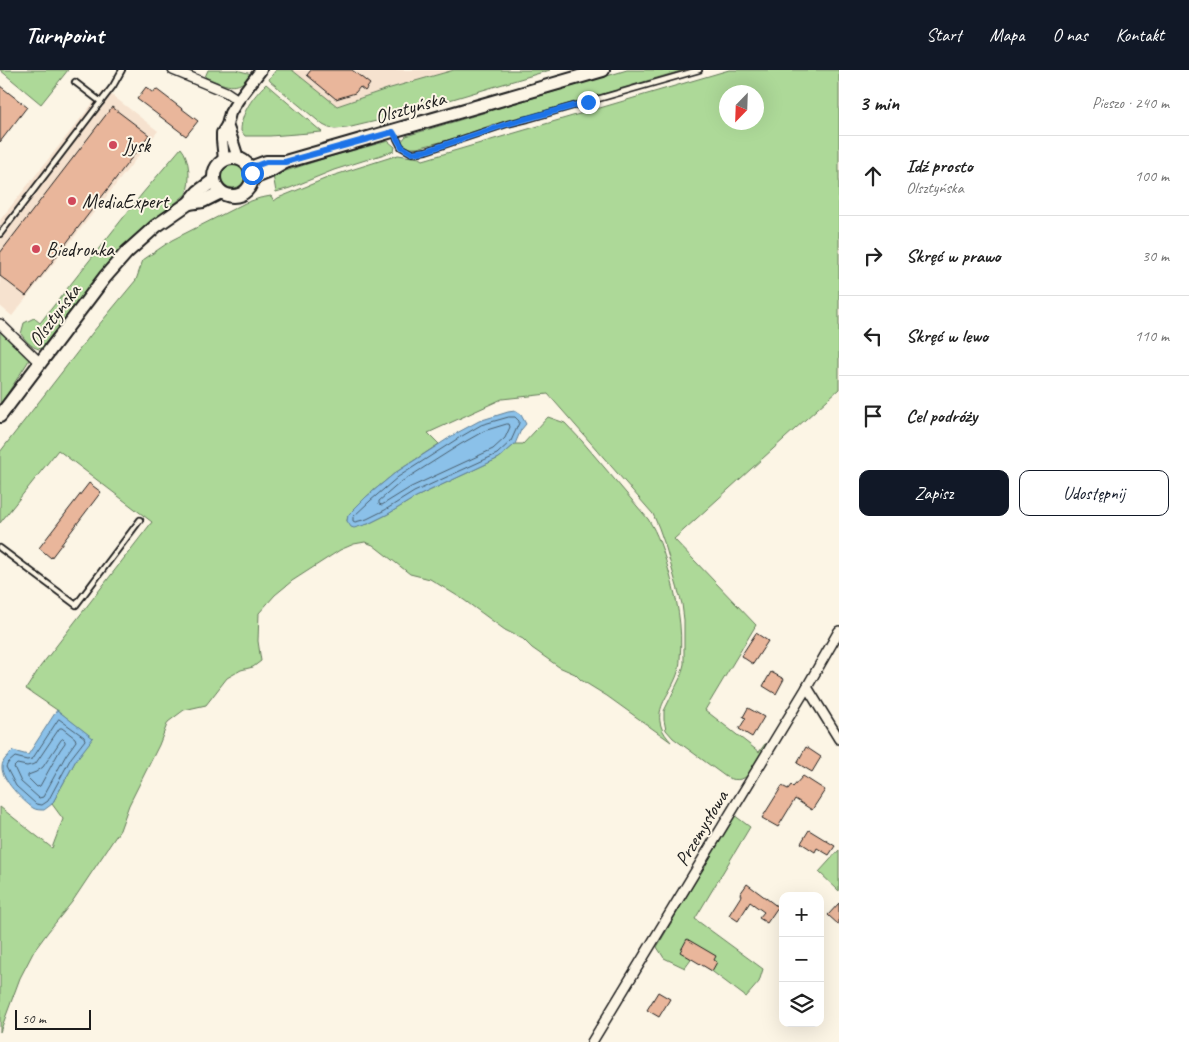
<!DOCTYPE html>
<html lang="pl">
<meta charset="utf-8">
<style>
body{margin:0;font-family:Caveat,sans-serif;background:#f6f6f6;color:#222}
.controls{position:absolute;right:15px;bottom:15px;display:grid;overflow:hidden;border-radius:10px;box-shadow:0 5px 20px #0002}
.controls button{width:45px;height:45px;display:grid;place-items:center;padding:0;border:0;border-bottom:1px solid #e0e0e0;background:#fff;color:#222;font:25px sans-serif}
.compass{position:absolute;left:719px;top:15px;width:45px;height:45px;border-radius:50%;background:#fff;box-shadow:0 5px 20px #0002;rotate:203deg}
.scale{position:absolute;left:15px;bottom:12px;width:76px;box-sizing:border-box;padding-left:5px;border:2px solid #1c1c1c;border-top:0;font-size:14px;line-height:18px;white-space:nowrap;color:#1c1c1c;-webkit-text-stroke:4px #fcf5e5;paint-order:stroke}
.stop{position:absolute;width:15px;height:15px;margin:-11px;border:4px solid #1a73e8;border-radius:50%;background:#fff}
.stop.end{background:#1a73e8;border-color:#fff;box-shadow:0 1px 5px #0008}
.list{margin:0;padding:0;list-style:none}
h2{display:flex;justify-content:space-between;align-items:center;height:65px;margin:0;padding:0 20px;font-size:21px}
h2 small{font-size:16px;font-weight:400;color:#767676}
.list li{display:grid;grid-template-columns:32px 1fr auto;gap:15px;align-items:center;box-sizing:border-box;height:80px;padding:0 20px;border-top:1px solid #e0e0e0}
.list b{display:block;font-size:19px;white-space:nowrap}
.list p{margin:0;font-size:16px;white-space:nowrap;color:#767676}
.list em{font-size:16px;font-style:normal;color:#767676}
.actions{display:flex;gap:10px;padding:15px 20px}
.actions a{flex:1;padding:11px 0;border:1px solid #111827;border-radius:10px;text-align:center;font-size:18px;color:#111827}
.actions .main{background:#111827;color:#fff}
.icon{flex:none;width:28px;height:28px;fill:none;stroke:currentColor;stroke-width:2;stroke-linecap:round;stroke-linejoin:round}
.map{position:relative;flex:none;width:839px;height:972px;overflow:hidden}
header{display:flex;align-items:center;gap:30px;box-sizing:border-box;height:70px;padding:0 25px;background:#111827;color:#fff}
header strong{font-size:24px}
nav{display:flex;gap:28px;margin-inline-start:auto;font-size:18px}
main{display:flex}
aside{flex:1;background:#fff}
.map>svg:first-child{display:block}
.built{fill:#f6e2cf}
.green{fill:#add998;stroke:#647a5a;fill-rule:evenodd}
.water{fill:#8bc1e9;stroke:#5f7f97}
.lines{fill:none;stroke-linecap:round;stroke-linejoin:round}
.shore{stroke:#485e6e;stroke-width:1}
.building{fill:#e9b69b;stroke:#1c1c1c}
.service-casing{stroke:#1c1c1c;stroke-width:8}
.minor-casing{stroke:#1c1c1c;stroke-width:12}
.tertiary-casing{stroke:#1c1c1c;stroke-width:14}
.secondary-casing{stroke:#1c1c1c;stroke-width:16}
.service{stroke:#fcf5e5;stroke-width:4.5}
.minor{stroke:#fcf5e5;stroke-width:9}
.tertiary{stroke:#fcf5e5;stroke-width:10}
.secondary{stroke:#fcf5e5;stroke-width:12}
.route{stroke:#1a73e8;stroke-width:6}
.poi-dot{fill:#d1495b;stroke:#fcf5e5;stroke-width:2}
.labels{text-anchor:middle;stroke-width:4;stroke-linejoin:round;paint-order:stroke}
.street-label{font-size:20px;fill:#1c1c1c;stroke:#fcf5e5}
.poi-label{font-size:20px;fill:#1c1c1c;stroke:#fcf5e5;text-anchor:start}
</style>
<header>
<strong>Turnpoint</strong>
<nav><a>Start</a><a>Mapa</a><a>O nas</a><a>Kontakt</a></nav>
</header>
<main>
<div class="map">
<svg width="839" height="972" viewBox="0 0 839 972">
<rect width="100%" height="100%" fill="#fcf5e5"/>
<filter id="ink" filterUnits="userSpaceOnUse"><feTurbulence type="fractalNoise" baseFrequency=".02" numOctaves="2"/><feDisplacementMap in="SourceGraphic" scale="10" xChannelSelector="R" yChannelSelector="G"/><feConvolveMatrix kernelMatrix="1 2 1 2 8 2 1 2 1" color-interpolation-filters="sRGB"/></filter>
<g filter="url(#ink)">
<g class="built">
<polygon points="292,0 454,0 387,19 336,36"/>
<polygon points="104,19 158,61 12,246 0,236 0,150"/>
</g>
<g class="green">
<polygon points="0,0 68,0 41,34"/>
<path d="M208,0H236L252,4C237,23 225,15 205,7Z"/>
<polygon points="276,0 292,0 337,36 387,19 454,0 550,0 389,48 347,58 335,59 329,58 323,55 270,11 269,9"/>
<polygon points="627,0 684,0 490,57 460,67 417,78 409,78 404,75 401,72 406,66"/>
<path d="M729,0H839V319L674,469L756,555L705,640L759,682L765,674L768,675C757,692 750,718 726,707L673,668L666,660L664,650V641L681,606L684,594V550L682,534L666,478L659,458L653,444L548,324L502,329L428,363L439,374L395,403L366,427L348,445L347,451L368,454L388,444L416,427L499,388L515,374H523L548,347L565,353L582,371L648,449C658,464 663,481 668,498C677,529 683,556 680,589C680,598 677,606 673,614C666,628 656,640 661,656C663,663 667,667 671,672L607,626L581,610L575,604L559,597L532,578L523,569L505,560L464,530L430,509L410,504L373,475L365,472L354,474L340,480L292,511L275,525L259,543L258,571L261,591L253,597L241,600L227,608L206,635L184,640L168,652L159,675L129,735L120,760L72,832L48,862L34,881L20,908L0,962V737L52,778L63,749L52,734L76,690L92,668L57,640L26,619L40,597L152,452L58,380L0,453V382L93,262L136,210L143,190L172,170L245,133L260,128L271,126L274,131L278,128L332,106L398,85L420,88L423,90ZM726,22H756V52H726Z"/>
<path d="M266,14L322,62L270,66H245L241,61C241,42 253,27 266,14Z"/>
<polygon points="388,71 395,77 394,81 334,100 290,118 276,122 273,105 329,87"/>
<path d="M181,78C190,88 191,112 186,124L128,173L107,195L42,277L39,279C31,277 26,271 21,264L24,253L34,248L40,253L142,124Z"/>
<circle cx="233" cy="106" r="12"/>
<polygon points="0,259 29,287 28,292 0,335"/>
<polygon points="734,745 750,757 695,849 763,899 759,912 746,927 693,887 685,898 664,888 657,877"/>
<polygon points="839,780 839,821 819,802"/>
</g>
<g class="water">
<polygon points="515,341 521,345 526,354 521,360 515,374 499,388 416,427 388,444 368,454 354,458 351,457 347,451 348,445 366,427 395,403 455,364 479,351 508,342"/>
<path d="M57,640L93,668L76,690L52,734L44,740C40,740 36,740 33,738C23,731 1,709 2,697C2,690 9,685 13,681L28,685Z"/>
</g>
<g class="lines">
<g class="shore">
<polygon points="509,347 515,347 519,351 519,353 511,371 497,384 414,422 385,440 367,449 355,452 353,451 353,447 370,431 398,407 457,369 481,355"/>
<polygon points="507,354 509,354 510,357 505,368 493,379 411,417 382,435 379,434 379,431 401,412 461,374 484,361"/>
<polygon points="59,649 84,667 85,670 71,688 48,731 42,735 36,734 16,716 6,697 8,693 15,687 27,690 32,689"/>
<polygon points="60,658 62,658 75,668 76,671 66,685 43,727 39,728 21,712 14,697 17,694 27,696 35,694"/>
<polygon points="63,669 65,671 65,673 60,680 40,716 37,717 28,708 28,705 36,702 43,697 61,670"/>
</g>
</g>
<g class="building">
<polygon points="311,0 352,0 370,14 365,21 360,17 355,23 336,29 307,5"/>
<polygon points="0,16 27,37 0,72"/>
<polygon points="146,17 153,23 156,19 198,51 186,66 137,29"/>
<polygon points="112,37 149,65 26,226 0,206 0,183"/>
<polygon points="89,413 101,422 51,488 39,478"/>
<polygon points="756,563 768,571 753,594 741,586"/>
<polygon points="771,602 784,609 776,624 763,616"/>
<polygon points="748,638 764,647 752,667 739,659 746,648 743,647"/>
<polygon points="806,677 821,687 812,702 797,693"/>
<polygon points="803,706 825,720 812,740 795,729 778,757 762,748 782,716 788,719 791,715 793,717"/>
<polygon points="809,760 835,776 829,785 817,778 815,782 801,773"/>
<polygon points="747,814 778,837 767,853 759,848 764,842 750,832 738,851 729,845 741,826 740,824"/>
<polygon points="839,833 839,855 828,845"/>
<polygon points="687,869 716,886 714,890 717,892 712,901 680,882"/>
<polygon points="658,922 670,929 659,947 647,940"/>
</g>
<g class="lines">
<defs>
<g id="service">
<polyline points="75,12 101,32"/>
<polyline points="394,63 401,77 412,83 426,81 507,54 528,49 699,0"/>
<polyline points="0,164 113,16 122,0"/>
<polyline points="0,478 76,535 140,450"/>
</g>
<g id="minor">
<polyline points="173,0 226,22 238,30"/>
<polyline points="0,254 40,293"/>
<polyline points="807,617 839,669"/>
<polyline points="592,972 807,617 839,561"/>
</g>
<g id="tertiary">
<polyline points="227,55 230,63 238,88"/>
<polyline points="224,90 222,70 222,63 227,55 230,43 238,30 261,0"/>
</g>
<g id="secondary">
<circle cx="233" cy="107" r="19"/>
<polyline points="250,98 266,92 285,92"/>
<polyline points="253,108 268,102 285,92 603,0"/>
<polyline points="189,133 203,131 221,122"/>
<polyline points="0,346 105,207 127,182 156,156 189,133 198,122 214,110"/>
</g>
</defs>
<use href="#service" class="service-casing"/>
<use href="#minor" class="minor-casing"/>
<use href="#tertiary" class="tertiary-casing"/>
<use href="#secondary" class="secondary-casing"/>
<use href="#service" class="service"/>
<use href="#minor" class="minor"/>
<use href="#tertiary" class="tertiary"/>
<use href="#secondary" class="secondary"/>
</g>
</g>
<g class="lines" filter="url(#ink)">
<polyline class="route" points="252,103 250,98 266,92 285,92 393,62 402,77 412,83 426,81 507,54 588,32"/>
</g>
<g class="poi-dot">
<circle cx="113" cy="75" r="5"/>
<circle cx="72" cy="131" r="5"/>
<circle cx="36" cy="179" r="5"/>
</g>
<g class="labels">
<g class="street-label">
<text transform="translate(410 37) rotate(-16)" y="7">Olsztyńska</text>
<text transform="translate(54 245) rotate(-53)" y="7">Olsztyńska</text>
<text transform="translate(701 758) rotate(-59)" y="7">Przemysłowa</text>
</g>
<g class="poi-label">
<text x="123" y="82">Jysk</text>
<text x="82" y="138">MediaExpert</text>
<text x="46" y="186">Biedronka</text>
</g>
</g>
</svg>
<div class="controls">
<button>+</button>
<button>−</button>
<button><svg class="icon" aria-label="layers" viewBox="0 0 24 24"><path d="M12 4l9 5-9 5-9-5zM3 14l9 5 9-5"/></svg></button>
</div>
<svg class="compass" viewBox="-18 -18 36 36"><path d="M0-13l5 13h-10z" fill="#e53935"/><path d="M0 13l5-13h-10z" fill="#767676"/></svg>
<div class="scale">50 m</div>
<div class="stop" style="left:252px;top:103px"></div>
<div class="stop end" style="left:588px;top:32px"></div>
</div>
<aside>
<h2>3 min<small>Pieszo · 240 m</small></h2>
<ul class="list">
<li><svg class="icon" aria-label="ahead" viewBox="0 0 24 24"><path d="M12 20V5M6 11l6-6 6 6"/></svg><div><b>Idź prosto</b><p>Olsztyńska</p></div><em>100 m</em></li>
<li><svg class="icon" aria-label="right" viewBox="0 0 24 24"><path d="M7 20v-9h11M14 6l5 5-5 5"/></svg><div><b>Skręć w prawo</b></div><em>30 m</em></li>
<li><svg class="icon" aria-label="left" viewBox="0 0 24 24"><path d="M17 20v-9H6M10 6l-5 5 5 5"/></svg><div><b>Skręć w lewo</b></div><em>110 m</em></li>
<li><svg class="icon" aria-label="arrive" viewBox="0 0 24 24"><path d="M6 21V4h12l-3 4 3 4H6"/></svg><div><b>Cel podróży</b></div></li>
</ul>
<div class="actions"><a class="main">Zapisz</a><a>Udostępnij</a></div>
</aside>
</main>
